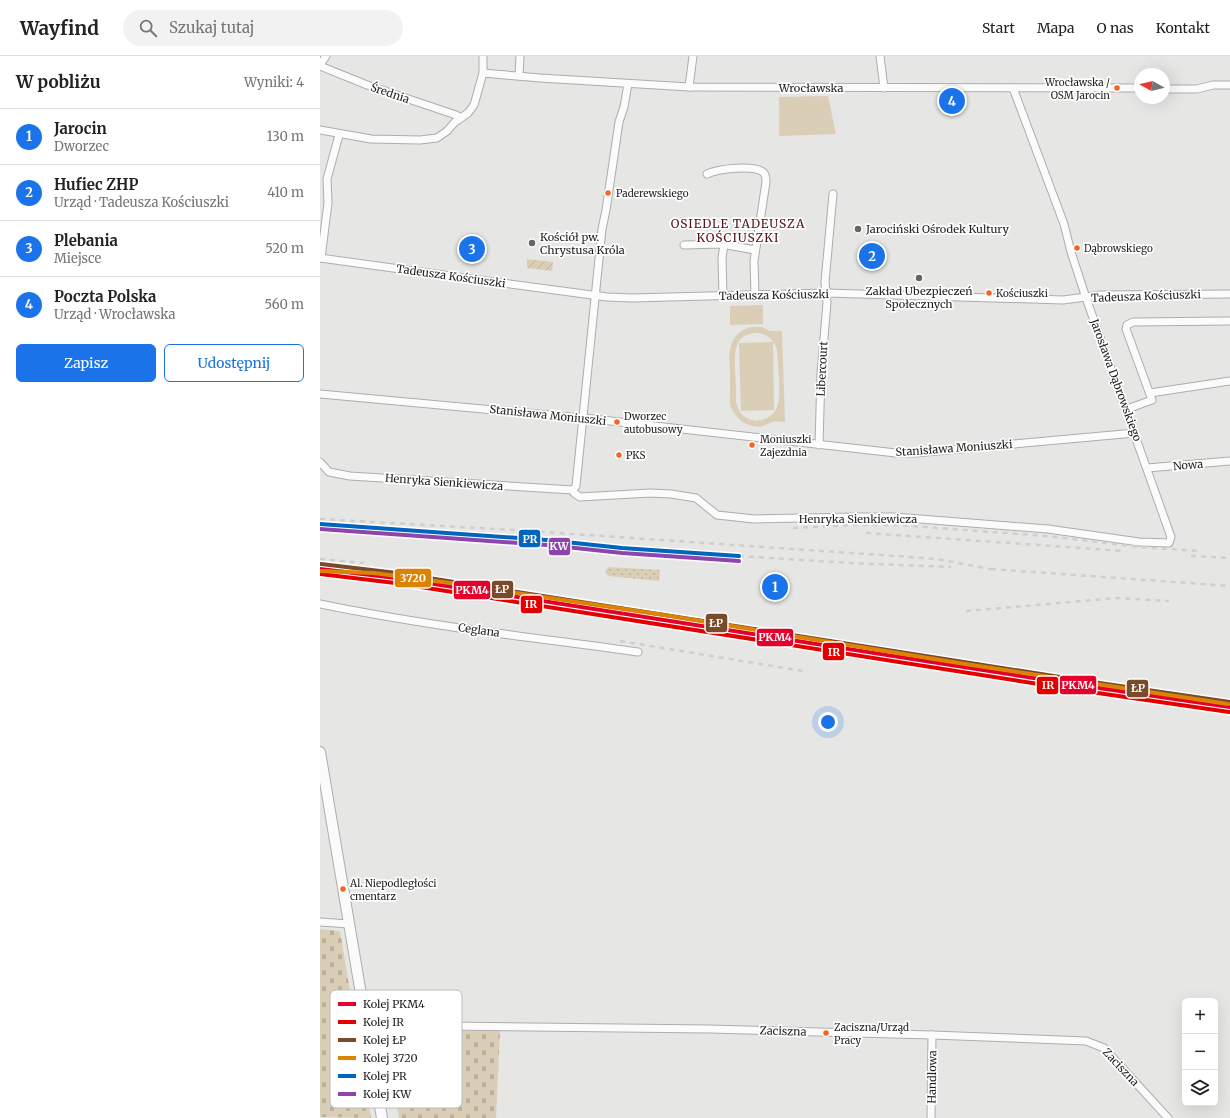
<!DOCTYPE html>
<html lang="pl">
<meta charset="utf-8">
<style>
body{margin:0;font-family:Merriweather,serif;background:#f2f2f2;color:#222}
.controls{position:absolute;right:12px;bottom:12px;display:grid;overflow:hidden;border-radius:6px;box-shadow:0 4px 16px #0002}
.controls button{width:36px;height:36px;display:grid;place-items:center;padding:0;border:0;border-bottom:1px solid #e0e0e0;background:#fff;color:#222;font:20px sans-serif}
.compass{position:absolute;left:814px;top:12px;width:36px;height:36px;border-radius:50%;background:#fff;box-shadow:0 4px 16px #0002;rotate:278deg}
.you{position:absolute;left:508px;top:666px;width:14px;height:14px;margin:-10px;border:3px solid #fff;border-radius:50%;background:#1a73e8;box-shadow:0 0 0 6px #1a73e833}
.badge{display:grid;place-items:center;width:26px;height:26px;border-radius:50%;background:#1a73e8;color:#fff;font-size:13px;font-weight:700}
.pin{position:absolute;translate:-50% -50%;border:2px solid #fff;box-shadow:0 1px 4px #0006}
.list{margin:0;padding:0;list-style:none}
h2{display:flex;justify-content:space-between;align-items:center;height:52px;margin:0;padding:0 16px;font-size:17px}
h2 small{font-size:13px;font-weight:400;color:#767676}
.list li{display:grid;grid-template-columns:26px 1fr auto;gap:12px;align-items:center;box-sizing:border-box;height:56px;padding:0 16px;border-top:1px solid #e0e0e0}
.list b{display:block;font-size:15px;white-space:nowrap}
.list p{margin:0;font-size:13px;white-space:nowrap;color:#767676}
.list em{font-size:13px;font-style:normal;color:#767676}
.actions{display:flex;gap:8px;padding:12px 16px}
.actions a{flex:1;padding:9px 0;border:1px solid #1a73e8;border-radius:6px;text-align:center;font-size:14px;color:#1a73e8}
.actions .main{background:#1a73e8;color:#fff}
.icon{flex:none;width:22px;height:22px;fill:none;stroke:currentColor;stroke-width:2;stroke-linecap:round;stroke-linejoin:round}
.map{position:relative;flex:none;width:910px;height:1062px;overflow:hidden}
header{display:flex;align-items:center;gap:24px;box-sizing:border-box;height:56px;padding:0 20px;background:#fff;border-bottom:1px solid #e0e0e0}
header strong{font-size:19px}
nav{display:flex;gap:22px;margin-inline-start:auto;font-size:14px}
.search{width:280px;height:36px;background:#f2f2f2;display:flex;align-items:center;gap:10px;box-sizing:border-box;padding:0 14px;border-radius:22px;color:#767676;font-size:15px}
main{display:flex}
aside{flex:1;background:#fff}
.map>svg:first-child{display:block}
.grass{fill:url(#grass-dots)}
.cemetery{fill:url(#cemetery-stones)}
.park{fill:#daceb7;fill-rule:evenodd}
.garden{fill:url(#garden-furrows)}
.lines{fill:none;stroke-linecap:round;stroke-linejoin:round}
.street-casing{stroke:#adadac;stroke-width:9}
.secondary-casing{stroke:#adadac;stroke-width:12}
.street{stroke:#fbfbfb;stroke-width:7}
.secondary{stroke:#fbfbfb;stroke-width:10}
.rail{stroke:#cfcfce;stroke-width:2.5;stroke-dasharray:5 5;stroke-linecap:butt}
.rail-1-casing{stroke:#fff;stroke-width:7}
.rail-2-casing{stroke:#fff;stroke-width:7}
.rail-3-casing{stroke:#fff;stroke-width:7}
.rail-4-casing{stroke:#fff;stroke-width:7}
.rail-5-casing{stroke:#fff;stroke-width:7}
.rail-6-casing{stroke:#fff;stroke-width:7}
.rail-1{stroke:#e4002b;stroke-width:4}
.rail-2{stroke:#e50000;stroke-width:4}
.rail-3{stroke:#7a4b2a;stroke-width:4}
.rail-4{stroke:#dd8304;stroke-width:4}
.rail-5{stroke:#0065bd;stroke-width:4}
.rail-6{stroke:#8e44ad;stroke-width:4}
.bus-dot{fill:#f26522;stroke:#fff;stroke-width:1.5}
.poi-dot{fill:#656564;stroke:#fff;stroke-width:1.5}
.labels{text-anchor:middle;stroke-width:3.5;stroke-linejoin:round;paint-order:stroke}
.bus-label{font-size:10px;fill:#1f1f1e;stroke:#fff;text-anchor:start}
.street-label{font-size:11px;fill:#1f1f1e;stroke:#fff}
.poi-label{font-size:11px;fill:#1f1f1e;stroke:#fff;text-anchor:start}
.neighbourhood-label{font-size:12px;letter-spacing:1px;fill:#571213;stroke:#fff}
.key{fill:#fff;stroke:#bcbcbc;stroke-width:1}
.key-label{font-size:11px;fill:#1f1f1e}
.line-badge{stroke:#fff;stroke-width:1.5}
.badge-label{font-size:11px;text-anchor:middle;font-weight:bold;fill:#fff}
</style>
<header>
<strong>Wayfind</strong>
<div class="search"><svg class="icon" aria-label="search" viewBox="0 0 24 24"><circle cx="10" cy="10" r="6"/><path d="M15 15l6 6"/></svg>Szukaj tutaj</div>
<nav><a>Start</a><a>Mapa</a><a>O nas</a><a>Kontakt</a></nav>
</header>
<main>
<aside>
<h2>W pobliżu<small>Wyniki: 4</small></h2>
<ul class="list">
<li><span class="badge">1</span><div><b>Jarocin</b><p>Dworzec</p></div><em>130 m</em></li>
<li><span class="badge">2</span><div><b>Hufiec ZHP</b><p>Urząd · Tadeusza Kościuszki</p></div><em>410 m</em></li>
<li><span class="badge">3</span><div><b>Plebania</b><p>Miejsce</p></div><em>520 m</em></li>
<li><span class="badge">4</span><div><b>Poczta Polska</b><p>Urząd · Wrocławska</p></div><em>560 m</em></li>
</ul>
<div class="actions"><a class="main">Zapisz</a><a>Udostępnij</a></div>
</aside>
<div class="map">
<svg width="910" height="1062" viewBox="0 0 910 1062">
<defs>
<pattern id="grass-dots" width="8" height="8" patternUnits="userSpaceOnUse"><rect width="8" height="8" fill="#daceb7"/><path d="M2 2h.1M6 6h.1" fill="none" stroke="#bbb09d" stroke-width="1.8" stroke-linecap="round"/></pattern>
<pattern id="cemetery-stones" width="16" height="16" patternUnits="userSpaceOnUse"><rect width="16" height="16" fill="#daceb7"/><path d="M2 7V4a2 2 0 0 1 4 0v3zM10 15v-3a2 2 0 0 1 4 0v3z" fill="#bbb09d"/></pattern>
<pattern id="garden-furrows" width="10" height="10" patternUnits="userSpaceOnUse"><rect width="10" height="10" fill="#daceb7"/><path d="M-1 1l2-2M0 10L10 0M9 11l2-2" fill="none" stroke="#bbb09d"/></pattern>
</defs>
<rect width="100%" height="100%" fill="#e6e6e5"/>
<polygon class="grass" points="288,511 340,514 339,525 288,520 285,515"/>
<g class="cemetery">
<polygon points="0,873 20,875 51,1062 0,1061"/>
<polygon points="65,974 180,975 176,1062 79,1062"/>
</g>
<g class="park">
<polygon points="508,40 516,78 459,80 459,41"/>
<polygon points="443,249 443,268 410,269 410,250"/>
<path d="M431,271H442L450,275H462L465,366C461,366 456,365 452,366C449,367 446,369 443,370C428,373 415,363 410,349C410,339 410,328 410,317C409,297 407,278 431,271ZM435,277C447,277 455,284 457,295C458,309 461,336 458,348C456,359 443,367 432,364C423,362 418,355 416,346C416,336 416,326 415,315C415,298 413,279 435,277Z"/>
<polygon points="453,286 454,354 421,355 419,287"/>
</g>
<polygon class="garden" points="207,203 233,206 232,215 207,212"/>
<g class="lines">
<defs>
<g id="street">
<polyline points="560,0 564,32"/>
<polyline points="0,9 6,0"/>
<polyline points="0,10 47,29 136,59 141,62"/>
<polyline points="163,17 220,22 369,31 820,32"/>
<polyline points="199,20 200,0"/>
<polyline points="369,31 373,0"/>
<polyline points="844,33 877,33 893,29 910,29"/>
<polyline points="0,74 51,83 100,84 117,82 127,75 135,66 148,57 154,49 163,17 163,0"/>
<path d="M387,118C397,113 436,108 444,117C446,120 446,123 446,126L434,205L435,239"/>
<polyline points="364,189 401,188 435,194"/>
<polyline points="0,202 145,222 287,241 312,242 506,237 743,244 781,239 910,238"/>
<polyline points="1,202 8,147 7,123 19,79"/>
<polyline points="403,239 402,202 404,189"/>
<polyline points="830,337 910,325"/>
<polyline points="0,338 273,363 576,397 595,397 815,377"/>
<polyline points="807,353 832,344 806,273 807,269 813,266 910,265"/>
<polyline points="499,389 501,317 507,247 505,226 513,138"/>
<polyline points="0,406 9,416 30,420 253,434 256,430 282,173 286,154 299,66 304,51 308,28"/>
<polyline points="827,412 910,405"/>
<polyline points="253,434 254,437 260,441 330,437 351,438 376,442 397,459 434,463 538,461 575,461 728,473 819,486 849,487 851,481 766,242 751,196 744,168 693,32"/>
<path d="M0,548C105,570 212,581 318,596"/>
<polyline points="0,866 29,868"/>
<polyline points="46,969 390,973 612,979 766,985 784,992 848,1062"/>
<polyline points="611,1062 612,979"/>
</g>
<polyline id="secondary" points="0,696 62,1062"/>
</defs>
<use href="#street" class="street-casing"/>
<use href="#secondary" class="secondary-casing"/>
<use href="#street" class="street"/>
<use href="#secondary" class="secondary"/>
<g class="rail">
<polyline points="0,463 194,474 590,501 617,503 675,514"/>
<polyline points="473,472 535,469 579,469 726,480 819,491 879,495"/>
<polyline points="546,477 804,495"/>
<polyline points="419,500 529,507 631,511"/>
<polyline points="871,500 910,502"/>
<polyline points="0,503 44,507"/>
<polyline points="671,513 910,530"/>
<polyline points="53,524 711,628 910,656"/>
<polyline points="646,555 797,542 849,545"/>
<polyline points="300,585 483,615"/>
</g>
<defs>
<polyline id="rail-1" points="0,513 76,522 758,629 910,651"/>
<polyline id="rail-2" points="0,518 75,527 757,634 909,656"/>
<polyline id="rail-3" points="1,508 77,517 759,624 910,646"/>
<polyline id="rail-4" points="0,515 54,517 130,527 344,559 645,608 908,648"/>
<polyline id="rail-5" points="0,468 227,484 302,492 419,500"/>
<polyline id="rail-6" points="0,473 227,489 302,497 419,505"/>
</defs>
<use href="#rail-1" class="rail-1-casing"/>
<use href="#rail-2" class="rail-2-casing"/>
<use href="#rail-3" class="rail-3-casing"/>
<use href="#rail-4" class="rail-4-casing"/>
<use href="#rail-5" class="rail-5-casing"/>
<use href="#rail-6" class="rail-6-casing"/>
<use href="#rail-1" class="rail-1"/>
<use href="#rail-2" class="rail-2"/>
<use href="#rail-3" class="rail-3"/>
<use href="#rail-4" class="rail-4"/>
<use href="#rail-5" class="rail-5"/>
<use href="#rail-6" class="rail-6"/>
</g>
<g class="bus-dot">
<circle cx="797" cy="32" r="3.5"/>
<circle cx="288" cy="137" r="3.5"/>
<circle cx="757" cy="192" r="3.5"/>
<circle cx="669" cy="237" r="3.5"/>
<circle cx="297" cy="366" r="3.5"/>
<circle cx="432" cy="389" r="3.5"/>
<circle cx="299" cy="399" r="3.5"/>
<circle cx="23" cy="833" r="3.5"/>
<circle cx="506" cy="977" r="3.5"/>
</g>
<g class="poi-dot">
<circle cx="538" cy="173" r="4"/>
<circle cx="212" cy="187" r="4"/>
<circle cx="599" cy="222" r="4"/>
</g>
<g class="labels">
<g class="bus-label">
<text x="790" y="30" text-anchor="end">Wrocławska /<tspan x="790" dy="13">OSM Jarocin</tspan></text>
<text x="296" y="141">Paderewskiego</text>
<text x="764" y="196">Dąbrowskiego</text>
<text x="676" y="241">Kościuszki</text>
<text x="304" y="364">Dworzec<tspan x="304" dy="13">autobusowy</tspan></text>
<text x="440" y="387">Moniuszki<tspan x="440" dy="13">Zajezdnia</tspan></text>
<text x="306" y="403">PKS</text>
<text x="30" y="831">Al. Niepodległości<tspan x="30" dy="13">cmentarz</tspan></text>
<text x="514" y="975">Zaciszna/Urząd<tspan x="514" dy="13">Pracy</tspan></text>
</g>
<g class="street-label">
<text x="491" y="36">Wrocławska</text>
<text transform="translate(70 37) rotate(19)" y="4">Średnia</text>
<text transform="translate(131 220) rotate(8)" y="4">Tadeusza Kościuszki</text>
<text transform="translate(454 239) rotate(-1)" y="4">Tadeusza Kościuszki</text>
<text transform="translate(826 240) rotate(-2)" y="4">Tadeusza Kościuszki</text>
<text transform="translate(502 313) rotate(-87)" y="4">Libercourt</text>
<text transform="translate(796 324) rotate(70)" y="4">Jarosława Dąbrowskiego</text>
<text transform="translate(228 359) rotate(6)" y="4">Stanisława Moniuszki</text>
<text transform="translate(634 392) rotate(-4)" y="4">Stanisława Moniuszki</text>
<text transform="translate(868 409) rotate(-5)" y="4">Nowa</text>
<text transform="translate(124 426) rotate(4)" y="4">Henryka Sienkiewicza</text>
<text x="538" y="467">Henryka Sienkiewicza</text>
<text transform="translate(159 574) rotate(8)" y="4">Ceglana</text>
<text transform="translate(463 975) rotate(2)" y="4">Zaciszna</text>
<text transform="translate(801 1011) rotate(47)" y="4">Zaciszna</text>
<text transform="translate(612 1021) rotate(-89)" y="4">Handlowa</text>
</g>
<g class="poi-label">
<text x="546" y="177">Jarociński Ośrodek Kultury</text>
<text x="220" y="185">Kościół pw.<tspan x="220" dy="13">Chrystusa Króla</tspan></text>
<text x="599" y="239" text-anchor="middle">Zakład Ubezpieczeń<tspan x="599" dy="13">Społecznych</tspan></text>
</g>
<g class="neighbourhood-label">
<text x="418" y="172">OSIEDLE TADEUSZA<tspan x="418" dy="14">KOŚCIUSZKI</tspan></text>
</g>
</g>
<rect x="10" y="934" width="132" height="118" rx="6" class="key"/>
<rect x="18" y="946" width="18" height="4" fill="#e4002b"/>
<rect x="18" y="964" width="18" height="4" fill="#e50000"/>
<rect x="18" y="982" width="18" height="4" fill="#7a4b2a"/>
<rect x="18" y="1000" width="18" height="4" fill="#dd8304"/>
<rect x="18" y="1018" width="18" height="4" fill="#0065bd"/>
<rect x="18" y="1036" width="18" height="4" fill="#8e44ad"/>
<g class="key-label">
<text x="43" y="952">Kolej PKM4</text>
<text x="43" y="970">Kolej IR</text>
<text x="43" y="988">Kolej ŁP</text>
<text x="43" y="1006">Kolej 3720</text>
<text x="43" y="1024">Kolej PR</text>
<text x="43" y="1042">Kolej KW</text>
</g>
<g class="line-badge">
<rect x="198" y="473" width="23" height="19" rx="4" fill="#0065bd"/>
<rect x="228" y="481" width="23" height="19" rx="4" fill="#8e44ad"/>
<rect x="74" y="512" width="38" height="20" rx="4" fill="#dd8304"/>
<rect x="171" y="524" width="23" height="19" rx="4" fill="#7a4b2a"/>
<rect x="133" y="524" width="38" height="20" rx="4" fill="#e4002b"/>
<rect x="200" y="539" width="23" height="19" rx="4" fill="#e50000"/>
<rect x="385" y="557" width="23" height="20" rx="4" fill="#7a4b2a"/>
<rect x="436" y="572" width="38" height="19" rx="4" fill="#e4002b"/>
<rect x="502" y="586" width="23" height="19" rx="4" fill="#e50000"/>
<rect x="739" y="619" width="38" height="20" rx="4" fill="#e4002b"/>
<rect x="716" y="620" width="23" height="19" rx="4" fill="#e50000"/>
<rect x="806" y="623" width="23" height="19" rx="4" fill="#7a4b2a"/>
</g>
<g class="badge-label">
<text x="210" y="487">PR</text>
<text x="239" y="494">KW</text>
<text x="93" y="526">3720</text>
<text x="182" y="537">ŁP</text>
<text x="152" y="538">PKM4</text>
<text x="211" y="552">IR</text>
<text x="396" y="571">ŁP</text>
<text x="455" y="585">PKM4</text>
<text x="514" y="600">IR</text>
<text x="758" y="633">PKM4</text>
<text x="728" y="633">IR</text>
<text x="818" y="636">ŁP</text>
</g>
</svg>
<div class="controls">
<button>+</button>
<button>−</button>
<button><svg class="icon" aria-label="layers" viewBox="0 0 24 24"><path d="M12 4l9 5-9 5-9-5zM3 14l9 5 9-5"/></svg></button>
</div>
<svg class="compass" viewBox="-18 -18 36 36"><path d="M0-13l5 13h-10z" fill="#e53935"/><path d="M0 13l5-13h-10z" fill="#767676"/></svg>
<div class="you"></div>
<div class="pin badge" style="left:455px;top:531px">1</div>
<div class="pin badge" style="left:552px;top:200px">2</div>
<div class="pin badge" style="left:152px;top:193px">3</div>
<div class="pin badge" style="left:632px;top:45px">4</div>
</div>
</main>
